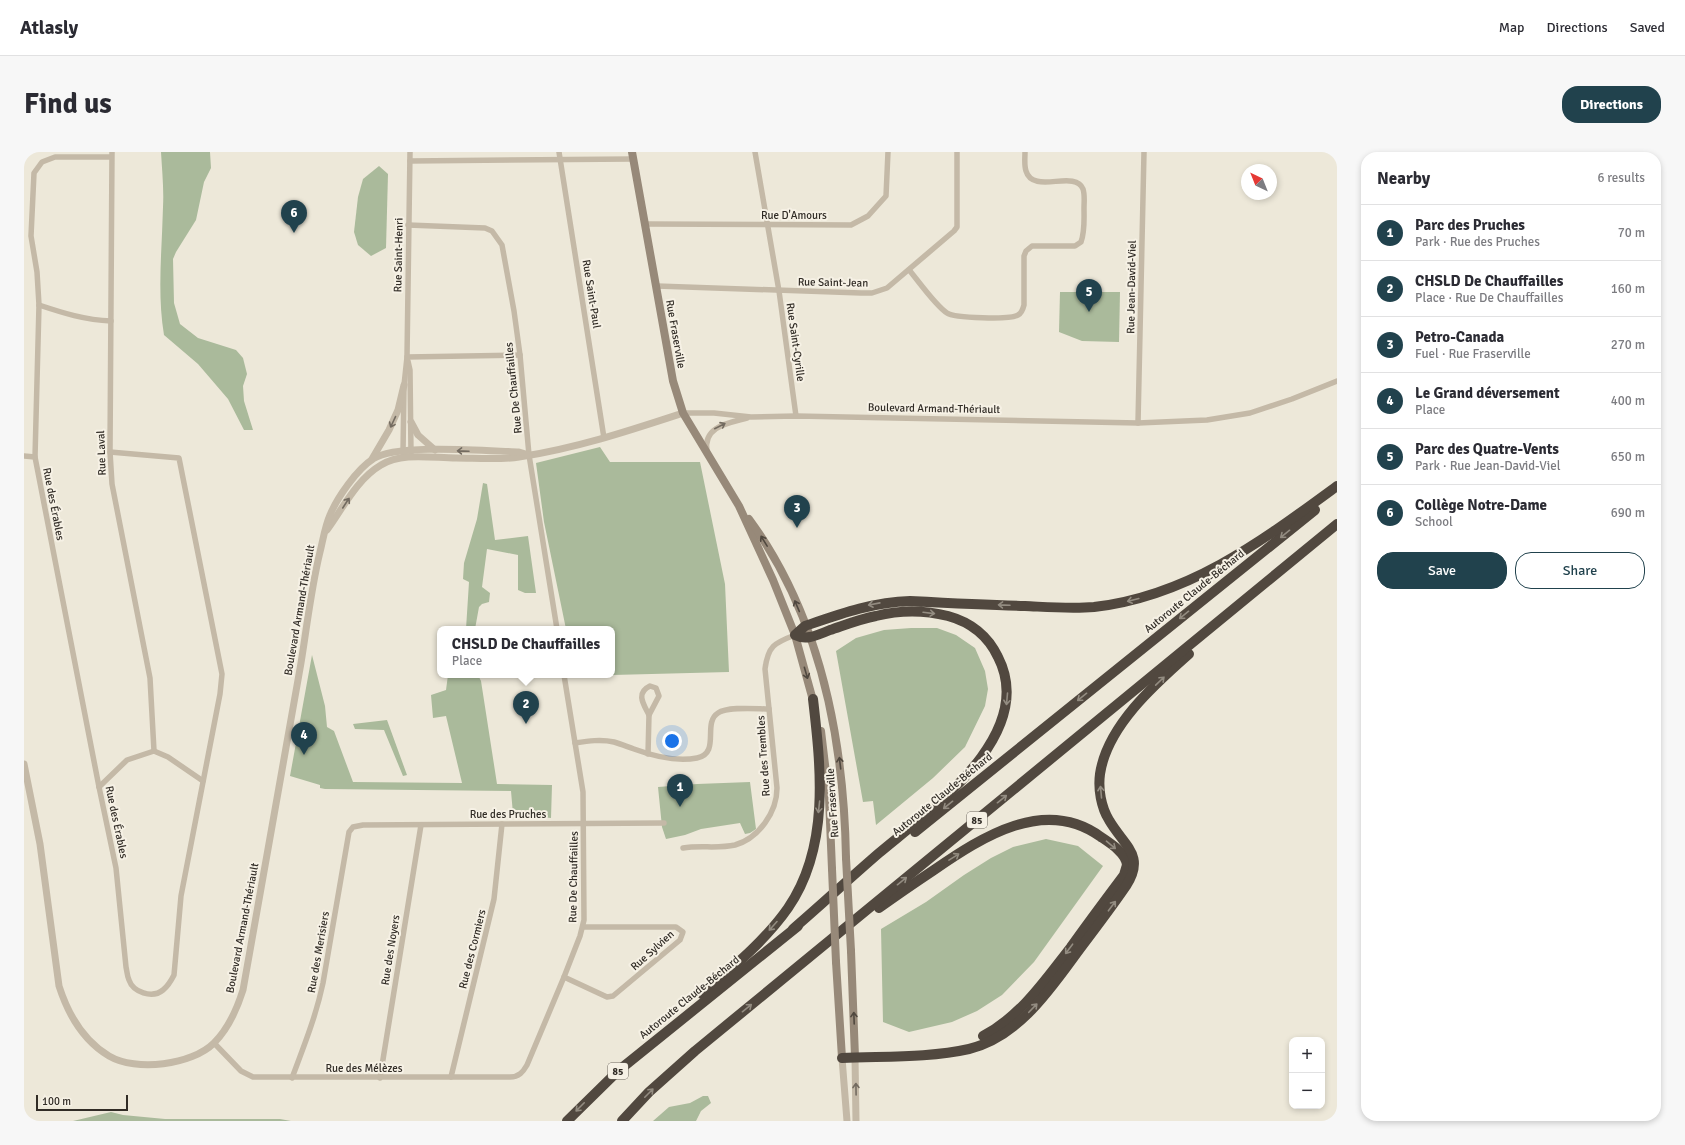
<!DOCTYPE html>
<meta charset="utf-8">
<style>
body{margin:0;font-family:Signika,sans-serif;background:#f7f7f7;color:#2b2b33}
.controls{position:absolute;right:12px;bottom:12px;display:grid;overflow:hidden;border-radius:8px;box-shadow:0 2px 6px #0003}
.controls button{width:36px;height:36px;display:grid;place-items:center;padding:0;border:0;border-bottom:1px solid #e1e1e2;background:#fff;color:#2b2b33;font:20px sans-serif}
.compass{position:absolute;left:1217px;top:12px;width:36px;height:36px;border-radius:50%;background:#fff;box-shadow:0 2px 6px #0003;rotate:317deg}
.scale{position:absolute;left:12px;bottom:10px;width:92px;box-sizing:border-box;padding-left:4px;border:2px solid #312c26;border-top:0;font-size:11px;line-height:14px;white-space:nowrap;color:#312c26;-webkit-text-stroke:3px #f6f1e5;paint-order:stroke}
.you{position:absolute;left:648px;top:589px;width:14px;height:14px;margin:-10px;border:3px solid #fff;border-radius:50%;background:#1a73e8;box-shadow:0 0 0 6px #1a73e833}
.badge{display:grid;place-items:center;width:26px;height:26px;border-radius:50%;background:#21424d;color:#fff;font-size:13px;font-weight:700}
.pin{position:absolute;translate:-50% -33px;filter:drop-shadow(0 1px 2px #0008)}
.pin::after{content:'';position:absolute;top:21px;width:14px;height:12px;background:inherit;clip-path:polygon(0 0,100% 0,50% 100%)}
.popup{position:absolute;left:413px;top:474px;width:178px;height:52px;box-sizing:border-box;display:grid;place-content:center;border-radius:8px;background:#fff;filter:drop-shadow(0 1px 3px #0005);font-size:13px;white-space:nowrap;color:#7c7c81}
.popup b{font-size:15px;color:#2b2b33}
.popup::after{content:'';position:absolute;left:50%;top:100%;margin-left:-8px;border:8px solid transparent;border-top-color:#fff}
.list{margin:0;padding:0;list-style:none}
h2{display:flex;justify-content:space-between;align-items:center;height:52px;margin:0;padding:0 16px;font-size:17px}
h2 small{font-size:13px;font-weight:400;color:#7c7c81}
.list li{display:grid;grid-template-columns:26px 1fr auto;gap:12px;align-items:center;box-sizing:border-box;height:56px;padding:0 16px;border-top:1px solid #e1e1e2}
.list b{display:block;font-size:15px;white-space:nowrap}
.list p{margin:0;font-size:13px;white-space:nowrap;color:#7c7c81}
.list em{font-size:13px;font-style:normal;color:#7c7c81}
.actions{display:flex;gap:8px;padding:12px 16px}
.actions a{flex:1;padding:9px 0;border:1px solid #21424d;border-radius:16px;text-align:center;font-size:14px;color:#21424d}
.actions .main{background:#21424d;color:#fff}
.map{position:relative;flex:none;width:1313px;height:969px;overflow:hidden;border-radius:16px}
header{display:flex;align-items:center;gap:24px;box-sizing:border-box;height:56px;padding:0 20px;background:#fff;border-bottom:1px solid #e1e1e2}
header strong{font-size:19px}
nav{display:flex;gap:22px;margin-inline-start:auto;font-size:14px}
.intro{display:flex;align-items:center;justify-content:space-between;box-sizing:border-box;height:96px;padding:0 24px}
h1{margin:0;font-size:28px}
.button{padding:10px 18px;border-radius:16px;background:#21424d;color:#fff;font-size:14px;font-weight:700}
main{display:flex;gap:24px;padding:0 24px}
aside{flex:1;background:#fff;border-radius:16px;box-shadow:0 2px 6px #0003}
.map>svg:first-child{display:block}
.green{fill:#aaba9b}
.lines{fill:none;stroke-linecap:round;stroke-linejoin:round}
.minor{stroke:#c4b9a7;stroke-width:5.5}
.tertiary{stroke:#c4b9a7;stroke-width:7}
.secondary{stroke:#978979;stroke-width:8}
.motorway{stroke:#51483f;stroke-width:10}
.secondary-bridge{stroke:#978979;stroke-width:8}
.oneway{stroke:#736b60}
.oneway2{stroke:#938c81}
.oneway3{stroke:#50483f}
.labels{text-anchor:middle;stroke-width:4;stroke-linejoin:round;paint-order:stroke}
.shield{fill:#f6f1e5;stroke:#6c675f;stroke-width:1}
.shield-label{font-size:10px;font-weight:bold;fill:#312c26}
.street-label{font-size:11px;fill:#312c26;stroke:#f6f1e5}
</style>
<header>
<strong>Atlasly</strong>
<nav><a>Map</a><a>Directions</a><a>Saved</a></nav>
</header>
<div class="intro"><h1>Find us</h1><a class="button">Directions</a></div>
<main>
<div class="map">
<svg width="1313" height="969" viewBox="0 0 1313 969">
<rect width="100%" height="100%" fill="#ede8d9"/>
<g class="green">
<path d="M137,0H186L187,16L180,30L172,68L152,100L149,107L150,151L156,172L174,186L212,198L219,206L223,222L219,234L220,249L229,278H220L204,247L174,212L140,183C133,141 138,98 139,55C140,37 138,18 137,0Z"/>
<polygon points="355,14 364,22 362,96 347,104 334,93 330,80 334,45 339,27"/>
<polygon points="1036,140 1096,140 1095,190 1058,189 1035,180"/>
<polygon points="576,295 586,310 676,310 701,432 705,520 550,524 550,523 588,523 588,477 542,477 520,370 512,311"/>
<polygon points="459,331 463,332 471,388 504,384 512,441 501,441 494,438 494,403 463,397 458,435 466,441 465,450 458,452 455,455 451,477 442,477 445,430 439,427 440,411 453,367"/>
<polygon points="887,476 913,476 932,483 951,496 961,519 964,537 961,554 941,595 909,626 852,673 849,649 839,650 812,499 832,486 860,478"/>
<polygon points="288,503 301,554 303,575 310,579 329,630 438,631 422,564 409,566 407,543 422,538 424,523 454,523 457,529 473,632 528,633 527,666 489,662 487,639 301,637 296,636 296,633 266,624"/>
<polygon points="363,568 383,623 379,624 360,578 331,577 329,572"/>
<polygon points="726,630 732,677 726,681 721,682 716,671 677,677 661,683 642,687 638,675 634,635 673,632"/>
<polygon points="1022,687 1054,694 1079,714 1010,810 978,843 953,859 928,870 885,880 859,870 857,777 902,750 940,723 967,706 989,695"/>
<polygon points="679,944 684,944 687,951 677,959 672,969 629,969 645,955 666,951"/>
<polygon points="87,960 99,963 141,967 256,967 267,969 49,969"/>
</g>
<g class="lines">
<g class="minor">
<polyline points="88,0 86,300 88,332 126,526 130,599"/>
<polyline points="535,0 580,286"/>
<polyline points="731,0 755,139 772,264"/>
<polyline points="386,9 609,7"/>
<polyline points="622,72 827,73 844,64 862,44 864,0"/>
<polyline points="384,73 461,76 468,79 478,93 490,159 496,203 505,303 533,477"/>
<path d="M886,119C895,130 912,154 923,161C930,166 987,168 994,163C998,161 999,157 1000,153V104L1002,99L1008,94H1051L1057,90C1061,79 1060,67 1060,56C1060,50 1061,43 1059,37C1051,17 1009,43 1002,19C1000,13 1001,6 1001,0"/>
<polyline points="633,134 837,141 848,141 863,136 930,79 933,75 933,0"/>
<path d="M15,153C39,161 61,168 87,169"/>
<polyline points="383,205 496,203"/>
<polyline points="384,209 386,218 387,301"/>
<polyline points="659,261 690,261 727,265 772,264 1114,271 1183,268 1226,261 1268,247 1313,229"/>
<polyline points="1114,271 1120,0"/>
<path d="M683,299C679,274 705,271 723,266"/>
<path d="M86,300L155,306L198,522L196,542L157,744L150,823C147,829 144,834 139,838C128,847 109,840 105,828C103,824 103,819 102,815L92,716L75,635L11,305L15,153L13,120L7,84L10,21L18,10L31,5H87"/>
<polyline points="379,301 380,233 383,205 386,0"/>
<polyline points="0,304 11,305"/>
<path d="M626,534L632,536L635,544L625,563C620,553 611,541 626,534Z"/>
<path d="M551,591C564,589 577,587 590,590C597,592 604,595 610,597C629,604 653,610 673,606C697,601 678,571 694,561C704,554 733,557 745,557"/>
<polyline points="624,602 625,563"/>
<polyline points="75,635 103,608 130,599 144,605 179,629"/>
<path d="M659,696C676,693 694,697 711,693C735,686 753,660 753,636L741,517C744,494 750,491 771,483"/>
<polyline points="540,825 583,845 589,844 656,788 659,780 652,775 559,775"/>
<path d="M190,891L217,919L229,925H486C495,925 499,920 503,913L540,825L556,784L560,768L559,640L540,523"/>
<polyline points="427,925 470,747 478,672"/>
<path d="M268,926C280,894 292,864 299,831L325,680L329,675L339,673L640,671"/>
<polyline points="356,926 397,673"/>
</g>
<g class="tertiary">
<polyline points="387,270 394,283 411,298"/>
<polyline points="348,307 365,278 374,258 380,233"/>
<path d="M303,378C319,356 333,327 357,313C378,300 408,306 432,306C450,306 478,308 495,305C553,296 604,279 659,261"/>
<path d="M0,612L16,692L35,834C44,862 58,888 85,904C112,920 168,913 190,891C205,876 213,857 219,838C238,729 257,620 277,511C283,474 287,437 296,400C299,388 301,374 306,363C313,346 333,317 349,307C372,291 464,299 495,300L505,303"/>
<polyline points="831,905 832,969"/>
<polyline points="818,906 823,969"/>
</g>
<g class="secondary">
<polyline points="608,0 649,229 659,261 715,354 749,428 771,483 790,552"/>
<path d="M725,367C796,464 820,588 822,706"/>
<polyline points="797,579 805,646 808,717"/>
<polyline points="827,799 831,905"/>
<polyline points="812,810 818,906"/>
</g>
<g class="motorway">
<polyline points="891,680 1291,358"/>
<path d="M855,756C873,743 892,730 910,718C958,685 1021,644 1077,685C1086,691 1102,701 1103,713L1100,723C1082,747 1064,771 1047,795C1021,828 997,864 959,884"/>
<path d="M769,777C798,752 826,726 855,701C906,658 1014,583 974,505C964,484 946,470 924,464C900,458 876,458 852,464C836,467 821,473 806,478C799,481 792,484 786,485C781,486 775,485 771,483L781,474C816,462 849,450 886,449C924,451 962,453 1001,454C1023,455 1047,457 1070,455C1165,444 1238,389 1313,334"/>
<path d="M678,842C708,816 741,789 764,756C806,695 797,616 789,547"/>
<path d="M818,906C858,904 905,906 945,897C995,885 1027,836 1055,798C1071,777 1087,756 1102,734C1122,703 1100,694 1085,668C1077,655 1074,637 1076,622C1083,574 1131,532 1165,502"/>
<polyline points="543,969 594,919 774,774"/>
<polyline points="598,969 625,940 671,899 1313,372"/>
</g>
<g class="secondary-bridge">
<polyline points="822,706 827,799"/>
<polyline points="808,717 812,810"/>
</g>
</g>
<defs><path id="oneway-shaft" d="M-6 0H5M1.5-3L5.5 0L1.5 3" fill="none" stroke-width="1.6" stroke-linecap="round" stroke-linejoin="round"/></defs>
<g class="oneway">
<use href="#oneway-shaft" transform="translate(369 270) rotate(115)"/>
<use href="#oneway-shaft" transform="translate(696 274) rotate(-27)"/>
<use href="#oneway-shaft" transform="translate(439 299) rotate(-178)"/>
<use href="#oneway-shaft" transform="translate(322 351) rotate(-57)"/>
<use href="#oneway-shaft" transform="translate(832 937) rotate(-91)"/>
</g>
<g class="oneway2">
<use href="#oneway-shaft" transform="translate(1261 382) rotate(141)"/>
<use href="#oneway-shaft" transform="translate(1109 448) rotate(166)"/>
<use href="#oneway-shaft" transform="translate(850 452) rotate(169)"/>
<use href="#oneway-shaft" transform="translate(980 453) rotate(-178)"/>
<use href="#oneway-shaft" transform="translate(905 461) rotate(7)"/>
<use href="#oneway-shaft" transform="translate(1160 463) rotate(141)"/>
<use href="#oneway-shaft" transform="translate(1136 529) rotate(-44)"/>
<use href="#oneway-shaft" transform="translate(1058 545) rotate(141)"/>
<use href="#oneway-shaft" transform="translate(983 547) rotate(95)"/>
<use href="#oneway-shaft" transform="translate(1077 640) rotate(-95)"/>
<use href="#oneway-shaft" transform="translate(978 647) rotate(-39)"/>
<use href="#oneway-shaft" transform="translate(924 653) rotate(141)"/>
<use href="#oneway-shaft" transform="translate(795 655) rotate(96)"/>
<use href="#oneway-shaft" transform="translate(1087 693) rotate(40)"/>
<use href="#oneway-shaft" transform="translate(930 705) rotate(-32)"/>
<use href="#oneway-shaft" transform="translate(878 729) rotate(-39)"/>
<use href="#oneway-shaft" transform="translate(1088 754) rotate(-53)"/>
<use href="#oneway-shaft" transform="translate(749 774) rotate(132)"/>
<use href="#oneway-shaft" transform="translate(1045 797) rotate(127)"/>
<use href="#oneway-shaft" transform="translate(723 856) rotate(-39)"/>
<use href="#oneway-shaft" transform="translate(1009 856) rotate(-46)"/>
<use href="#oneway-shaft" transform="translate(625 941) rotate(-45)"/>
<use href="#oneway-shaft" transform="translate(556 955) rotate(135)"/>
</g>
<g class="oneway3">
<use href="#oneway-shaft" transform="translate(740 389) rotate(-122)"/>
<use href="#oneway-shaft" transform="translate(773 454) rotate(-113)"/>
<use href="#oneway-shaft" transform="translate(782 521) rotate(74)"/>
<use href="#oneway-shaft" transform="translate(816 611) rotate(-97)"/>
<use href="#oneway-shaft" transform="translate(830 866) rotate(-92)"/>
</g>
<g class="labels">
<g class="shield">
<rect x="943" y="660" width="20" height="16" rx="3"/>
<rect x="584" y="911" width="20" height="16" rx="3"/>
</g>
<g class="shield-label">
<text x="953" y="672">85</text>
<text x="594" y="923">85</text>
</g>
<g class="street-label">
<text x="770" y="67">Rue D'Amours</text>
<text transform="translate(374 103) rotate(-89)" y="4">Rue Saint-Henri</text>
<text transform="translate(809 130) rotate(1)" y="4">Rue Saint-Jean</text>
<text transform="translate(1107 135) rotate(-89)" y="4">Rue Jean-David-Viel</text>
<text transform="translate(568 142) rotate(81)" y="4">Rue Saint-Paul</text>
<text transform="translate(652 182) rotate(80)" y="4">Rue Fraserville</text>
<text transform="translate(772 190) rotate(82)" y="4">Rue Saint-Cyrille</text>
<text transform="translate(489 236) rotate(-96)" y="4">Rue De Chauffailles</text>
<text transform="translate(910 256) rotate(1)" y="4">Boulevard Armand-Thériault</text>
<text transform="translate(77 301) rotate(-92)" y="4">Rue Laval</text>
<text transform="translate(30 352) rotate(79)" y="4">Rue des Érables</text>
<text transform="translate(1170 439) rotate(-39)" y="4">Autoroute Claude-Béchard</text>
<text transform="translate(275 458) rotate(-80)" y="4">Boulevard Armand-Thériault</text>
<text transform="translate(739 604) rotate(-94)" y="4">Rue des Trembles</text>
<text transform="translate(918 642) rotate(-39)" y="4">Autoroute Claude-Béchard</text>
<text transform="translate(808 651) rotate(-94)" y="4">Rue Fraserville</text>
<text x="484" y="666">Rue des Pruches</text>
<text transform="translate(93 670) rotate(78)" y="4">Rue des Érables</text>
<text transform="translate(549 725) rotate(-89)" y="4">Rue De Chauffailles</text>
<text transform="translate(218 776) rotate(-79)" y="4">Boulevard Armand-Thériault</text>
<text transform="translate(448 797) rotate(-76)" y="4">Rue des Cormiers</text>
<text transform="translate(366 798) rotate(-81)" y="4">Rue des Noyers</text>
<text transform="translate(628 798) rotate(-42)" y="4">Rue Sylvien</text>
<text transform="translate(294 800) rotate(-80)" y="4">Rue des Merisiers</text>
<text transform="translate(665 845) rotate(-39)" y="4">Autoroute Claude-Béchard</text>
<text x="340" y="920">Rue des Mélèzes</text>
</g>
</g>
</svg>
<div class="controls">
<button>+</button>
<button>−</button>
</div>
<svg class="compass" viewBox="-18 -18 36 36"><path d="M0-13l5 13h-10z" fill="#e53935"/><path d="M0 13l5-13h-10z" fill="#7c7c81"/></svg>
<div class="scale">100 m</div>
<div class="you"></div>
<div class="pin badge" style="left:656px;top:655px">1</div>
<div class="pin badge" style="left:502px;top:572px">2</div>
<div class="popup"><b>CHSLD De Chauffailles</b>Place</div>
<div class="pin badge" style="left:773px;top:376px">3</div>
<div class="pin badge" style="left:280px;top:603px">4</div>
<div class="pin badge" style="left:1065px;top:160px">5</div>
<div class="pin badge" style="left:270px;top:81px">6</div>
</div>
<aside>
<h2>Nearby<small>6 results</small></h2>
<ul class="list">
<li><span class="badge">1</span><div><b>Parc des Pruches</b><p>Park · Rue des Pruches</p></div><em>70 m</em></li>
<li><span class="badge">2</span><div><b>CHSLD De Chauffailles</b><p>Place · Rue De Chauffailles</p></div><em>160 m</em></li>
<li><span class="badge">3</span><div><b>Petro-Canada</b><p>Fuel · Rue Fraserville</p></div><em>270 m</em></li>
<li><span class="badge">4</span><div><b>Le Grand déversement</b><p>Place</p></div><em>400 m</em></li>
<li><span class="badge">5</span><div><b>Parc des Quatre-Vents</b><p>Park · Rue Jean-David-Viel</p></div><em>650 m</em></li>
<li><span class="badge">6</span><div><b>Collège Notre-Dame</b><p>School</p></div><em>690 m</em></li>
</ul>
<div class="actions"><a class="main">Save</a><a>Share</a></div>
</aside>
</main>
